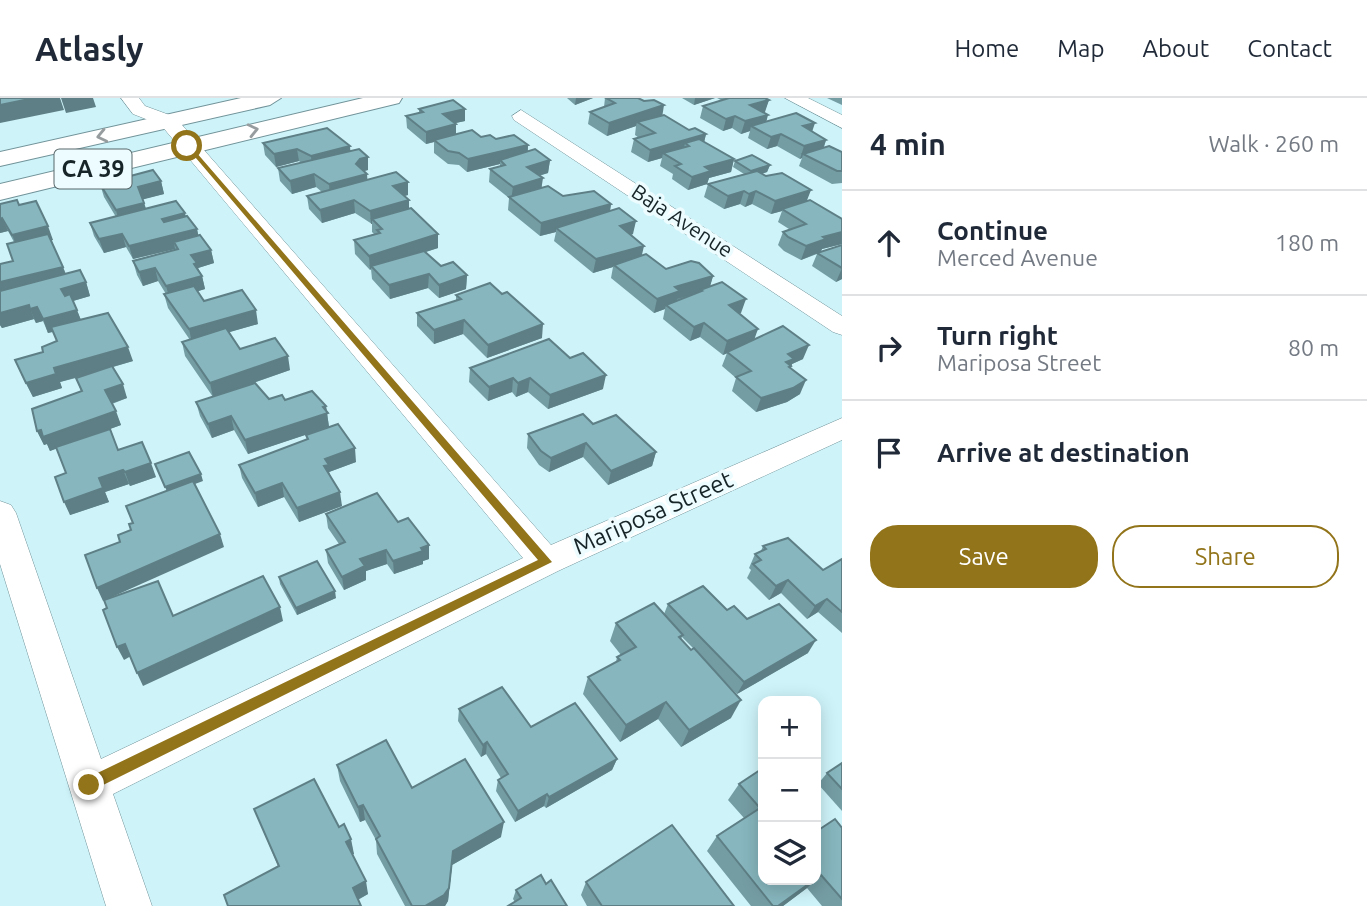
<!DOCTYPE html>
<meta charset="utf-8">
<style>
body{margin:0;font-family:Ubuntu,sans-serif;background:#f2f2f3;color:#1f2937}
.controls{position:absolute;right:21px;bottom:21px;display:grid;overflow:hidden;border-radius:14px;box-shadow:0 4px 18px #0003}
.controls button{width:63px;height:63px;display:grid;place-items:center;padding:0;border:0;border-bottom:2px solid #e0e1e3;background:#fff;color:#1f2937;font:35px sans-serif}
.stop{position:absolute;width:21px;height:21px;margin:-16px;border:5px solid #92741a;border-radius:50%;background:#fff}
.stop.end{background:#92741a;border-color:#fff;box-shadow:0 2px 7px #0008}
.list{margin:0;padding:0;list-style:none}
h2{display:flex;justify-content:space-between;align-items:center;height:91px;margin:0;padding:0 28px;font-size:30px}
h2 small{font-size:23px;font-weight:400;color:#747a83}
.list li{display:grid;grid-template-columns:46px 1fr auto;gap:21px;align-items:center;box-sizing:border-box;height:105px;padding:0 28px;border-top:2px solid #e0e1e3}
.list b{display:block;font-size:26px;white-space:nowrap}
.list p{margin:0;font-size:23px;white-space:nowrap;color:#747a83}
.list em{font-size:23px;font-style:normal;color:#747a83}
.actions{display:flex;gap:14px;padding:21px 28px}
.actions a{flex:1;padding:16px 0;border:2px solid #92741a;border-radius:28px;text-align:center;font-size:24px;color:#92741a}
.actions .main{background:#92741a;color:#fff}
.icon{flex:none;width:38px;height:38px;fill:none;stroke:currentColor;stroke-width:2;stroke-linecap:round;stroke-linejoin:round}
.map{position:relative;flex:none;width:842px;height:808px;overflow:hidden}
header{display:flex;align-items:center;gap:42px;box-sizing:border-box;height:98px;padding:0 35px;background:#fff;border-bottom:2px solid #e0e1e3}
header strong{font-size:33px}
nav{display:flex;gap:38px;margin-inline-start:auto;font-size:24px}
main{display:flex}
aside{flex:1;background:#fff}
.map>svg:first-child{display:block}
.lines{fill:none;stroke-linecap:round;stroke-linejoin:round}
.street-casing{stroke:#719399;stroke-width:1}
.primary-casing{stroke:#719399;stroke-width:2}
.street{fill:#fff;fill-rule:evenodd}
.primary{fill:#fff;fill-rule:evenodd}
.wall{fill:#749da3;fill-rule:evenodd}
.shaded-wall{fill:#5e7f85}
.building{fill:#87b6be;stroke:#5e7f85;stroke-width:2}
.oneway{stroke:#979d9e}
.route{fill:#92741a}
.labels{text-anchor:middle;stroke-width:7;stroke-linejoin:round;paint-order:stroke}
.far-street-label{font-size:21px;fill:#172528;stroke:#edfcff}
.shield{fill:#edfcff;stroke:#576668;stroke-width:2}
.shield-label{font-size:23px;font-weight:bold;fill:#172528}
.street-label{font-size:24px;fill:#172528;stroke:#edfcff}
</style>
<header>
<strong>Atlasly</strong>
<nav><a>Home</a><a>Map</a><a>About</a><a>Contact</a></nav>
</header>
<main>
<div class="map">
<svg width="842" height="808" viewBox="0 0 842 808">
<rect width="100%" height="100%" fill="#cef4fa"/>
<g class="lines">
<defs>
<g id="street">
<polygon points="121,0 139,0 145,8 175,19 551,447 842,320 842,342 558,473 113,696 152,808 106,808 0,466 0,403 11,407 16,415 101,661 523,460 161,27 133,16"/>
<polygon points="785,0 808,0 842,17 842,30"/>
<polygon points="521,12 842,218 842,237 833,234 514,22 512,18"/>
</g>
<g id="primary">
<polygon points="241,0 281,0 270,7 0,68 0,54"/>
<polygon points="363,0 402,0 399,5 0,102 0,86"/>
</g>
</defs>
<use href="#street" class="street-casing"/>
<use href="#primary" class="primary-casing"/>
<use href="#street" class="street"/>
<use href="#primary" class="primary"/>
</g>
<g class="wall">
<polygon points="567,0 593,0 575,7"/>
<polygon points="605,0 662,18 689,32 706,36 704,44 734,61 731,74 709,80 707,86 688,92 672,81 673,76 660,68 662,60 648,64 631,54 634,41 639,40 635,37 636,28 607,38 588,26 590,14 604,9"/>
<polygon points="682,0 715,0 694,7"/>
<polygon points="717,0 765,0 769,2 764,14 766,24 812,33 826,42 824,49 842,54 842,85 832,86 799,68 802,60 800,61 777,48 767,51 748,40 750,33 741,36 732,30 723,33 700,20 703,8 721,2"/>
<polygon points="827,0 842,0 842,7"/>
<polygon points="419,11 465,23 455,25 456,36 496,41 528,47 528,54 550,62 548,75 539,78 542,90 563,98 611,106 610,113 633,136 631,137 642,157 666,171 713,178 710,188 741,215 739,215 753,242 803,261 792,266 791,270 800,296 787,304 756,314 732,293 736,280 722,268 727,255 723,257 700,239 690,243 663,221 665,211 654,215 611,180 613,169 593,175 554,143 556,134 540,138 508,112 509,100 489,84 490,71 500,68 500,66 467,74 459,67 448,66 434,55 434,44 426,46 407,30 406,18 419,15"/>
<polygon points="263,45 351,53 368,72 363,73 367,76 367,82 408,84 408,97 404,98 409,102 409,111 438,150 426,154 441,168 467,177 466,191 439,200 428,190 390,201 372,181 371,171 370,172 355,156 354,142 374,136 372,134 372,126 355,115 322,125 309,111 307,98 322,94 316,89 292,96 280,83 278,70 301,65 299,63 276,69 265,57"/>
<polygon points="735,63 770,67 767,74 762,76 807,103 842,121 842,146 822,151 821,154 842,147 842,181 836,184 812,168 817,156 801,162 784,153 778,147 783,134 789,131 778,124 782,113 771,116 752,106 745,109 740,106 724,111 704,99 708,86 744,76 733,69"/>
<polygon points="161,83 164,96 143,101 146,111 185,115 185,118 197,131 198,138 211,152 214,165 198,170 202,178 205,191 198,193 204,203 258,226 229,234 240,251 290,272 228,294 269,301 285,302 326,308 329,329 356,364 329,374 342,408 299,424 284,399 258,409 242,380 239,367 307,342 306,337 323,331 248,356 234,332 212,340 200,318 196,304 213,299 185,258 182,244 190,242 168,210 164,196 166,196 158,183 143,188 137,177 133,163 176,152 175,151 133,161 126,149 104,155 94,138 90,125 116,119 104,99 100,86"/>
<polygon points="0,106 19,107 53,142 51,142 66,176 86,184 90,198 73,203 81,222 133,263 113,269 127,300 112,306 121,327 101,334 118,352 156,379 130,388 129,386 105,394 109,404 70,417 66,375 57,350 50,353 47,346 44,347 37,333 81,293 76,280 60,284 62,290 33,299 21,276 43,254 57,243 53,234 48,235 43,223 36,225 34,221 2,230 0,227 0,166 13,163 14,144 8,133 0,135"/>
<polygon points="456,197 542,240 487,260 463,236 434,246 417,228 417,215 456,203"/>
<polygon points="470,270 603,291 548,311 528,294 516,299 512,294 488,303 469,284"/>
<polygon points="593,326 656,354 652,368 608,387 583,359 549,374 539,367 527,350 528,336"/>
<polygon points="326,416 398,424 429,461 423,463 423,466 394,476 387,466 366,473 366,482 344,492 328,465 326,452 339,446 328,430"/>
<polygon points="763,448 823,472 842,461 842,535 818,514 807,521 781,495 769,502 747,480 751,472 749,470 755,456 761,453"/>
<polygon points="279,479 336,500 297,517 280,486"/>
<path d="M668,506L727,512L747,521L808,555L737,596L712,570L731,620L681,649L658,621L620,644L583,596L588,579L616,564L617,559L621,557L610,543L616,525L664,516ZM682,539L693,550L691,552L681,541Z"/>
<polygon points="459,611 531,629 617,661 612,672 546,710 544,708 515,724 496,693 498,682 501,680 486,656 481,659 458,623"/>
<polygon points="842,665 842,713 818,686 827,675"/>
<polygon points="337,667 412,690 501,739 452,767 448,803 445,808 405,808 377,756 376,742 365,722 360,724 340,683"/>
<polygon points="739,686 820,731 842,730 842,808 822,808 807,790 783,808 751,808 707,753 717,738 744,720 728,702"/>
<polygon points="254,711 339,729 354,756 352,756 368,796 358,802 278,768"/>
<polygon points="586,784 734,808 587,808 581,797"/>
<polygon points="546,786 515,804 513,801 516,792"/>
</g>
<g class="shaded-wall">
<polygon points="34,0 60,0 64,12 0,25 0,7"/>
<polygon points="61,0 93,0 96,9 66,15"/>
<polygon points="576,0 593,0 575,7"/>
<polygon points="695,0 715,0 694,7"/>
<polygon points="769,2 765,14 747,19 750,7"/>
<polygon points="664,7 662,20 637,24 636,28 607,38 609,25"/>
<polygon points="465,11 465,23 442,28 443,16"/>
<polygon points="768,17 765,29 751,28 750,33 741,36 745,23"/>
<polygon points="735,18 732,30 723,33 726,21"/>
<polygon points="815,25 811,37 803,28"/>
<polygon points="456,26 456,39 434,42 434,44 426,46 426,34"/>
<polygon points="706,36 703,49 689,48 685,45 683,55 663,55 662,60 648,64 650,52"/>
<polygon points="781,36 777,48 767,51 771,39"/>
<polygon points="826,42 822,54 803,56 802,60 800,61 804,48"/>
<polygon points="528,47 527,59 500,62 500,66 467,74 468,61"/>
<polygon points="350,48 351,61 312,71 311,58"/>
<polygon points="297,51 299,63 276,69 274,56"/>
<polygon points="368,59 368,72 361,74 367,76 368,89 330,99 329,86 356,66 360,61"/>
<polygon points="734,61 731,74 709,80 707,86 688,92 692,79 705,69"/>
<polygon points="550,62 548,75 526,81 527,69"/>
<polygon points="770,67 767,74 749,79 751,73"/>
<polygon points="314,76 316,89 292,96 290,83"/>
<polygon points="543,80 541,93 511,102 513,89"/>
<polygon points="161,83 164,96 141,102 138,89"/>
<polygon points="408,84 408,97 393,101 393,88"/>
<polygon points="811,92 806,105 782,111 782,113 771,116 775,103"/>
<polygon points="744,93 740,106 724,111 728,98"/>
<polygon points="756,93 752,106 745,109 749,96"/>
<polygon points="354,102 355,115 322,125 320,112"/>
<polygon points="409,102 409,115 372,121 372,126 371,126 370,113"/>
<polygon points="144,105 148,118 119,125 116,112"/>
<polygon points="611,106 609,119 556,130 556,134 540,138 541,125"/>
<polygon points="185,115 188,128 165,134 162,121"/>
<polygon points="2,120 8,133 0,135 0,121"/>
<polygon points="636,123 633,136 618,141 620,128"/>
<polygon points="48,128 53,142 18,151 12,137"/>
<polygon points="197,131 200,145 174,144 175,151 133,161 129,148"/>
<polygon points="842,134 842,146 822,151 820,154 801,162 806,148 823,139"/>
<polygon points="122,136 126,149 104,155 99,141"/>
<polygon points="438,136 438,150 374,170 371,168 371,171 370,172 369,158"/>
<polygon points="644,148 641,161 614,167 613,169 593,175 596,161"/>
<polygon points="211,152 214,165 198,170 200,178 197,179 191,157"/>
<polygon points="63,169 68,183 0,199 0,184"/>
<polygon points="155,170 158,183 143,188 139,174"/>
<polygon points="842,170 842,181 836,184"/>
<polygon points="429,176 428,190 390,201 389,187"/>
<polygon points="467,177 466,191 439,200 439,187"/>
<polygon points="202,178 205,191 170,202 166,188"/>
<polygon points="713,178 709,192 700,192 699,195 677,201 676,207 666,207 665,211 654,215 657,201 675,189"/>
<polygon points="86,184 90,198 66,205 61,191"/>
<polygon points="746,201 741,215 724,221 729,207"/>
<polygon points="29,207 34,221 2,230 0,227 0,215"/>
<polygon points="37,209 43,223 36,225 30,211"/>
<polygon points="77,212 82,225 48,235 43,221"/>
<polygon points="256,212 258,226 192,245 189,231"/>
<polygon points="464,222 463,236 434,246 434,232"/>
<polygon points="704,225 700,239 690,243 694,229"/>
<polygon points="543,226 542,240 487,260 488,247"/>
<polygon points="758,231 753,245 723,257 727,243"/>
<polygon points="809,247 803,261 792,266 786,282 788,256"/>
<polygon points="128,249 133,263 60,284 62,290 33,299 26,285 54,270"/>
<polygon points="288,258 290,272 213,299 210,285"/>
<polygon points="606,277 603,291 548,311 550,297"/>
<polygon points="513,280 512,294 488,303 489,289"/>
<polygon points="530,280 528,294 516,299 518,285"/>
<polygon points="806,282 800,296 787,304 756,314 761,300"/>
<polygon points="123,286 127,300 110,306 105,292"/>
<polygon points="326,308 329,329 248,356 245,342"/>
<polygon points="116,313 121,327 50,353 47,346 44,347 37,333"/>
<polygon points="231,318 234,332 212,340 208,326"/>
<polygon points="586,345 583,359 549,374 551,360"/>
<polygon points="355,350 356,364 329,374 330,380 324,368 325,361"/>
<polygon points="656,354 652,368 608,387 611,373"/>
<polygon points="151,365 156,379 130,388 125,374"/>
<polygon points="123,372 129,386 105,394 109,404 70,417 64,404 99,380"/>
<polygon points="201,376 203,383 168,396 165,389"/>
<polygon points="282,385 284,399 258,409 255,395"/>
<polygon points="340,394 342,408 299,424 297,410"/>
<polygon points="220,436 224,449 103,503 97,490"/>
<polygon points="429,447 429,461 423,463 423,466 394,476 393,463"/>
<polygon points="386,452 387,466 366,473 366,482 344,492 342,479 360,461"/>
<polygon points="788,482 781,495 769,502 776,488"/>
<polygon points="335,493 336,500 297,517 296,510"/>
<polygon points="827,501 818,514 807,521 815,508"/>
<polygon points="280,509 283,523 143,588 137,575"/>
<polygon points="816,542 808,555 737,596 744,584"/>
<polygon points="125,546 131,558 124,562 117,549"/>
<polygon points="741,602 731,620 681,649 689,632"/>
<polygon points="666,604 658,621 620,644 626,627"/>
<polygon points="487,644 486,656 481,659 483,647"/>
<polygon points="617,661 612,672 546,710 549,699"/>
<polygon points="547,696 544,708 515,724 518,713"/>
<polygon points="363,707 365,722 360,724 358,709"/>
<polygon points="504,724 501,739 452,767 448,803 445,808 425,808 453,753"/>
<polygon points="351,741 354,756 348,759 346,744"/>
<polygon points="821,777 807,790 783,808 778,808 814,782 816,782"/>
<polygon points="366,783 368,796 355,803 353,790"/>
</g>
<g class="building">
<polygon points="0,0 34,0 0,7"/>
<polygon points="606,0 638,0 644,3 654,2 664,7 609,25 590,14 615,5"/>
<polygon points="729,0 765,0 769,2 750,7 768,17 745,23 735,18 726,21 703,8"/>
<polygon points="453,2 465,11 443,16 456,26 426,34 406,18 423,14 419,11"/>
<polygon points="796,15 815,25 803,28 826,42 804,48 781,36 771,39 751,28"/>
<polygon points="664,17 689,32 695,30 706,36 650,52 634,41 655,35 637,24"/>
<polygon points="327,30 350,48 311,58 297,51 274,56 263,45"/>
<polygon points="472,32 481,39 490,37 496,41 514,37 528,47 468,61 459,55 448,53 434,42"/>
<polygon points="699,41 734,61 705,69 711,73 692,79 675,68 681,66 663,55 689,48 685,45"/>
<polygon points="829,48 842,54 842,73 837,73 803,56"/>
<polygon points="359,51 368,59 360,61 356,66 367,76 329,86 314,76 290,83 278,70"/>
<polygon points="535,51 550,62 527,69 543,80 513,89 490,71 505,67 500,62"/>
<polygon points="752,57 770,67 751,73 735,63"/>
<polygon points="153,72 161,83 138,89 144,105 116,112 100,86"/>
<polygon points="757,73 766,78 782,75 811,92 775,103 756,93 749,96 744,93 728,98 708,86"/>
<polygon points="396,74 408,84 393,88 409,102 370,113 354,102 320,112 307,98"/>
<polygon points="548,88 563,98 594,93 611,106 541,125 509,99"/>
<polygon points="17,102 19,107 36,103 48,128 12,137 2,120 0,121 0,106"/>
<polygon points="810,102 842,121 842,134 823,139 826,141 806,148 788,139 783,134 806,126 782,111"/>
<polygon points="176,103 185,115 162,121 164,124 187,118 197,131 129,148 122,136 99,141 90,125"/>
<polygon points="411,110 438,136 369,158 354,142 380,135 377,132 382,131 372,121"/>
<polygon points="619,110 636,123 620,128 644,148 596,161 556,130"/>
<polygon points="48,136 63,169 0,184 0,166 13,163 7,146"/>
<polygon points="200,137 211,152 191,157 197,165 194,166 202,178 166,188 155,170 139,174 133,163 178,151 174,144"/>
<polygon points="842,147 842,170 817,155"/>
<polygon points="424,153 441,168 453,164 467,177 439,187 429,176 389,187 371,168"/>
<polygon points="646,156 666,171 691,163 699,165 713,178 675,189 680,193 657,201 614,167"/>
<polygon points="80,172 86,184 61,191 65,198 70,196 77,212 43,221 37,209 30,211 29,207 0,215 0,193"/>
<polygon points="722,184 746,201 729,207 758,231 727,243 704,225 694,229 666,207 702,193 700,192"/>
<polygon points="490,185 502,196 507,194 543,226 488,247 464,222 434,232 417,215 461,201 456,197"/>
<polygon points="194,188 204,203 242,192 256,212 189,231 164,196"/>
<polygon points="108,215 128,249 54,270 56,276 26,285 15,262 43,254 42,249 57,243 51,229"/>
<polygon points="783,228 809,247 788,256 794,261 786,264 791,268 789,269 806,282 793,290 761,300 736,279 751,273 727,254"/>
<polygon points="226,230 240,251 275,240 288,258 210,285 182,244"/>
<polygon points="549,241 570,260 583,255 606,277 550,297 530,280 518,285 513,280 489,289 470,270"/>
<polygon points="112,268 123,286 105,292 116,313 43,339 41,332 37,333 32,311 82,293 76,280"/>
<polygon points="255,285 269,301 282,297 285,302 312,293 326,308 323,309 328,315 245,342 231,318 208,326 196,304"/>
<polygon points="583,316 593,326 616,317 656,354 611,373 586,345 551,360 541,353 528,336"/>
<polygon points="338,326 355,350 325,361 329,367 324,368 340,394 297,410 282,385 255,395 239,367 308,341 306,337"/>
<polygon points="110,331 118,352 142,344 151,365 125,374 123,372 99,380 103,390 64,404 55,379 66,375 56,349"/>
<polygon points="189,354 201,376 165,389 155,366"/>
<polygon points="193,383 220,436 97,490 85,457 120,444 118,437 131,432 129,426 133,425 126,408"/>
<polygon points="377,395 398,424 408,420 429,447 421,450 423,453 393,463 386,452 360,461 365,468 342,479 326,452 345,444 326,416"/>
<polygon points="788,440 823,472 842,461 842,514 827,501 815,508 788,482 776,488 753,466 761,462 755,456 766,451 763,448"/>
<polygon points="317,463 335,493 296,510 279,479"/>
<polygon points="263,478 280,509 137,575 125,546 117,549 103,512 107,510 104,502 158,483 173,518"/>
<polygon points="703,488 727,512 734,508 747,521 779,506 816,542 744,584 668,506"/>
<polygon points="654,505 683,537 679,539 691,552 694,550 741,602 689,632 666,604 626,627 588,579 620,562 617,559 636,549 616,525"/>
<polygon points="502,589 531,629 575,605 617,661 549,699 547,696 518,713 498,682 508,676 487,644 483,647 459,611"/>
<polygon points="386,642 412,690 465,661 504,724 453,753 449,790 444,797 425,808 412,808 376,741 380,738 363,707 358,709 337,667"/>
<polygon points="842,665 842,691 827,675"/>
<polygon points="763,670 763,782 814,782 778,808 773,808 717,738 760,710 739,686"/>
<polygon points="314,681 339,729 344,726 351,741 346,744 366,783 353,790 361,808 228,808 224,797 279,768 254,711"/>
<polygon points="835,721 842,730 842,801 821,777 816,781 816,727 820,731"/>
<polygon points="672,727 734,808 602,808 586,784"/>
<polygon points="541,777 546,786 551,782 567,808 508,808 521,800 516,792"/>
</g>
<defs><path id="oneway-chevron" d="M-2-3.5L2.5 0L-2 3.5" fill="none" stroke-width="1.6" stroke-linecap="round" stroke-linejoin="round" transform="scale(1.75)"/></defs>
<g class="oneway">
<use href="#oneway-chevron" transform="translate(253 32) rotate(-13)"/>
<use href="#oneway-chevron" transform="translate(102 38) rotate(167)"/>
</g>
<polygon class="route" points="184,46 189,46 552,464 89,694 83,692 83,682 538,462"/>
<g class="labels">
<g class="far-street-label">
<text transform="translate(682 123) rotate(33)" y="7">Baja Avenue</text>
</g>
<rect class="shield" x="54.5" y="51.5" width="77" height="39" rx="5"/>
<g class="shield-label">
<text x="93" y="79">CA 39</text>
</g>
<g class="street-label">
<text transform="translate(653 415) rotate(-24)" y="8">Mariposa Street</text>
</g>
</g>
</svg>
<div class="controls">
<button>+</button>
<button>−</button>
<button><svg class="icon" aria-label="layers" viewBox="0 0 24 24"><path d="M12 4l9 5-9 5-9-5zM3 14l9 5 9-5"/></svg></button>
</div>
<div class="stop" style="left:187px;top:48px"></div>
<div class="stop end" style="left:89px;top:687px"></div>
</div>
<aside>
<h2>4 min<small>Walk · 260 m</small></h2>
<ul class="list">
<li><svg class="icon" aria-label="ahead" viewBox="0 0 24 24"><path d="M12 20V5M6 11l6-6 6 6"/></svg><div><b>Continue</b><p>Merced Avenue</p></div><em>180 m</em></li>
<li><svg class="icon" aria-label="right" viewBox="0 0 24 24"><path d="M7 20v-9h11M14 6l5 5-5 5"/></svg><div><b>Turn right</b><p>Mariposa Street</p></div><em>80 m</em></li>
<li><svg class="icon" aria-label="arrive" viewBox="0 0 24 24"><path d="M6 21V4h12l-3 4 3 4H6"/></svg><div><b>Arrive at destination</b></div></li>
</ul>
<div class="actions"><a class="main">Save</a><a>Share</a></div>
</aside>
</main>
